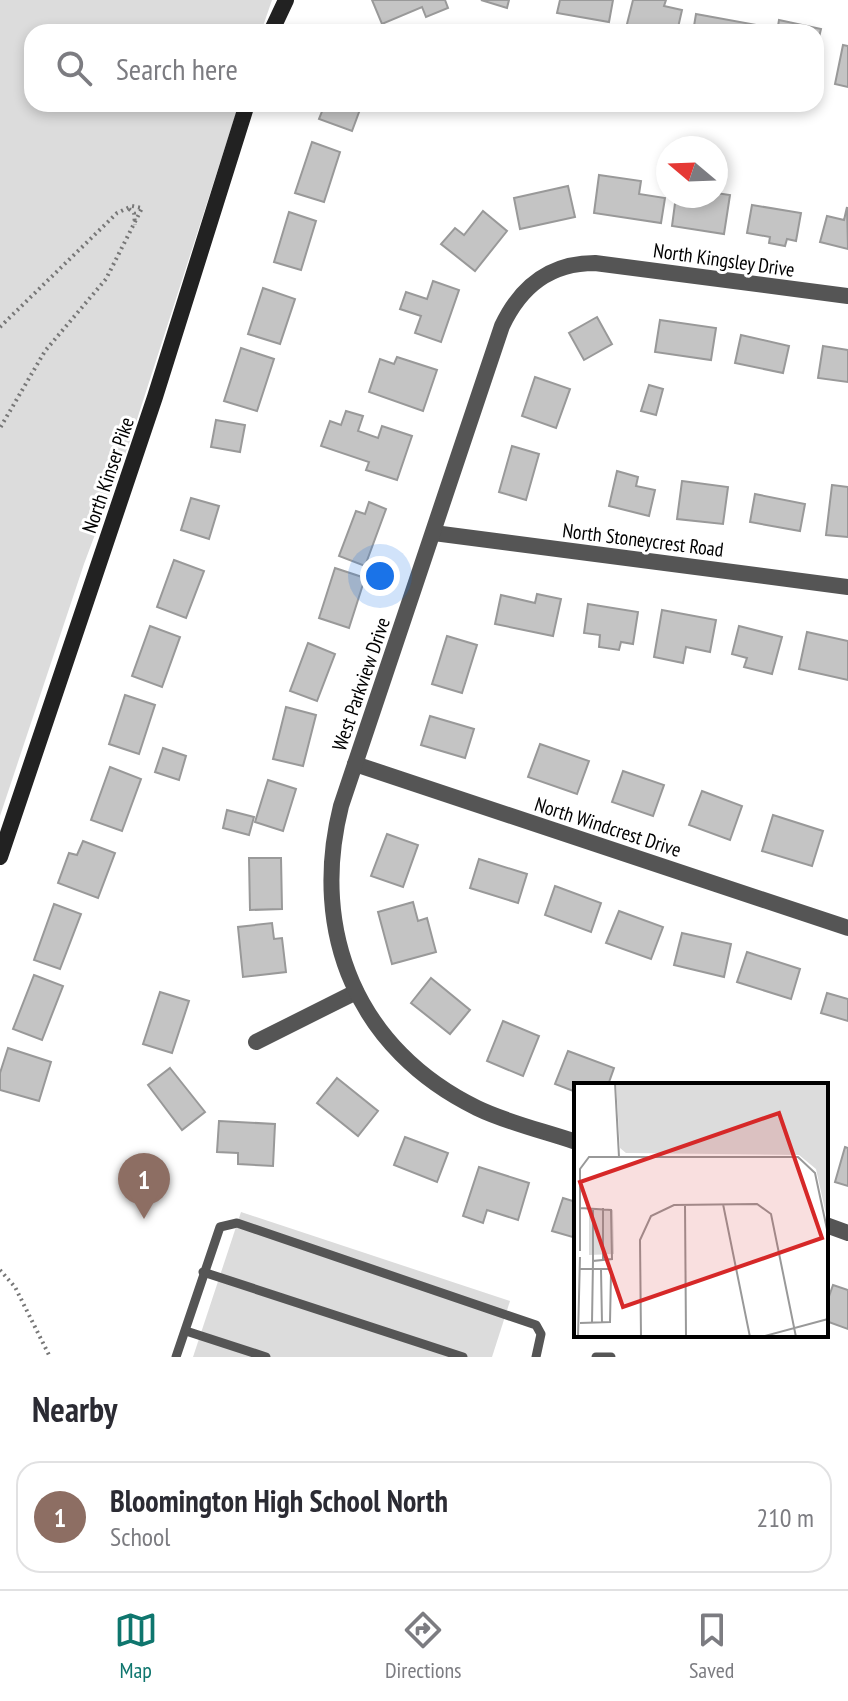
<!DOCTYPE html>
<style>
body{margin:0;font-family:"PT Sans Narrow",sans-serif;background:#f2f2f3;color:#2b2b33}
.compass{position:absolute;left:656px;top:136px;width:72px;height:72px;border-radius:50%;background:#fff;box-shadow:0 4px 12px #0003;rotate:289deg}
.you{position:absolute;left:380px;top:576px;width:28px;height:28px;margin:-20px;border:6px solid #fff;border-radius:50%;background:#1a73e8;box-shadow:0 0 0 12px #1a73e833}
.badge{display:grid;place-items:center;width:52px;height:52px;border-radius:50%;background:#0f766e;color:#fff;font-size:26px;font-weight:700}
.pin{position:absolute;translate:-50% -66px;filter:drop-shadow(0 2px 4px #0008)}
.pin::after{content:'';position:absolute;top:42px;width:28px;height:24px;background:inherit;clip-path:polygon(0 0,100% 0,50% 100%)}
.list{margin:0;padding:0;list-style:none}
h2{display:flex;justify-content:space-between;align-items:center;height:104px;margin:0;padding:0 32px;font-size:34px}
h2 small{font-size:26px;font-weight:400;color:#7c7c81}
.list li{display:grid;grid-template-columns:52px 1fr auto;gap:24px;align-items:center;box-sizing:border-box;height:112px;margin:0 16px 16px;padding:0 16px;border:2px solid #e1e1e2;border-radius:24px}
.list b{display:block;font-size:30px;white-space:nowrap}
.list p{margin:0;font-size:26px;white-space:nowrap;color:#7c7c81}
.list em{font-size:26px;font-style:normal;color:#7c7c81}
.icon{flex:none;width:44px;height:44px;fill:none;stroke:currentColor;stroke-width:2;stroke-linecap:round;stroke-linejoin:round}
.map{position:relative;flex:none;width:848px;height:1357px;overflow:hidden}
.search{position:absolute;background:#fff;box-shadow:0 4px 12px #0003;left:24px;right:24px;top:24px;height:88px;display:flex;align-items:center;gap:20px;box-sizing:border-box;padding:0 28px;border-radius:24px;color:#7c7c81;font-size:30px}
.sheet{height:232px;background:#fff}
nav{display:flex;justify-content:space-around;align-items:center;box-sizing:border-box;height:112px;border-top:2px solid #e1e1e2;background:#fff;font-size:22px;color:#7c7c81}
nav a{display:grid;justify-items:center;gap:4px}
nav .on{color:#0f766e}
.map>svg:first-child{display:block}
.green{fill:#dcdcdc}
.building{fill:#c4c4c4;stroke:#999;stroke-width:2}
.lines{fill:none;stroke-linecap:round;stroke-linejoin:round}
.path{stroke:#777;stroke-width:4;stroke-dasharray:2 4;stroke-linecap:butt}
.lane{stroke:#555;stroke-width:9}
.street{stroke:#555;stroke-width:16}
.secondary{stroke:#222;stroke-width:16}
.labels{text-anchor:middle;stroke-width:6;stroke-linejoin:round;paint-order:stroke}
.street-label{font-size:20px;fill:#000;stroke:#fff}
.inset-road{fill:none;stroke:#999;stroke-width:2}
.view{fill:#d62828;fill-opacity:0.15;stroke:#d62828;stroke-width:4}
.inset-edge{fill:none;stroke:#000;stroke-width:4}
</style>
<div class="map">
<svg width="848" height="1357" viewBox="0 0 848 1357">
<rect width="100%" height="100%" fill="#fff"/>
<g class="green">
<polygon points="0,0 272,0 261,32 32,32 32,104 239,104 130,441 84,564 0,816"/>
<polygon points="241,1212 510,1301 492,1357 193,1357"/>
</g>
<g class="building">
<polygon points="372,0 445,0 448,8 426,17 422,7 382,24"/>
<polygon points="481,0 509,0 507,8"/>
<polygon points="560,0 613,0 609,22 557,13"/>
<polygon points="633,0 666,0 664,6 682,10 677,32 625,32"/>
<polygon points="696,14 762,26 761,32 693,32"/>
<polygon points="779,20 821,29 816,50 816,32 777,32"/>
<polygon points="843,45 848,46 848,87 835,84"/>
<polygon points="325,104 362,104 352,131 319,119"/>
<polygon points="312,142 340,152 324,202 295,193"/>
<polygon points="599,175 641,181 639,194 665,198 661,223 594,213"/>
<polygon points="568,186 575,217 520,229 514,198"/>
<polygon points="716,193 730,195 724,234 672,226 676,196 702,200 703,196 716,196"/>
<polygon points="752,205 801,213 796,241 787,239 785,246 769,243 770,237 747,233"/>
<polygon points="847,207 848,249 820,242 827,216 844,220"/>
<polygon points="483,211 507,231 475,271 441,244 455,228 464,235"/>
<polygon points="289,212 316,221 301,270 274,262"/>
<polygon points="433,281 459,290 441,342 415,333 421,316 400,309 406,292 427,299"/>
<polygon points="263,288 295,299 280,344 248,334"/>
<polygon points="597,317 612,344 584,360 569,333"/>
<polygon points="660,320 716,328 711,360 655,352"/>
<polygon points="741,335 789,346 783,373 735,363"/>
<polygon points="823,346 848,350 848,382 818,378"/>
<polygon points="241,348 274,359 257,411 224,401"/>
<polygon points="397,357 437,370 423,411 369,392 380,359 394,364"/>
<polygon points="535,377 570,389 556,428 522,416"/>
<polygon points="649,385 663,389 656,415 641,411"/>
<polygon points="346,411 363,416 358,431 378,438 382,426 412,436 397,480 366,470 369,462 321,446 330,421 341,425"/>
<polygon points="216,420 245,425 240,452 211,447"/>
<polygon points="512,446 539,454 526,500 499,492"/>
<polygon points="617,471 638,477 636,486 655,490 649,516 609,506"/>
<polygon points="682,481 728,487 723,524 677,519"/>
<polygon points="832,485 848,487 848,537 826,535"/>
<polygon points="755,494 805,504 800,531 750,522"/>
<polygon points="191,498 219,506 209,539 181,530"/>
<polygon points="369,502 386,509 365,566 339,556 356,511 365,514"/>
<polygon points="174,560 204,571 186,618 157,607"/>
<polygon points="335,568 365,578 349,628 319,618"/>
<polygon points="537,594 561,599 553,636 495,624 501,595 535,603"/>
<polygon points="588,604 638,612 633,644 621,642 619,650 599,647 600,635 584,633"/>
<polygon points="662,610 716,620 710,652 686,647 683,663 654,657"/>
<polygon points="150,626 180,637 162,687 132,676"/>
<polygon points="739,626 782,637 772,674 744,667 747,658 732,654"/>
<polygon points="807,632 848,641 848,680 799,669"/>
<polygon points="447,636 477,645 462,693 432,684"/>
<polygon points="308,643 335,654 317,701 290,691"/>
<polygon points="125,695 155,705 139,754 109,744"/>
<polygon points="286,707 316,715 303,766 273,759"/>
<polygon points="430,716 474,729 465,758 421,745"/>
<polygon points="540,744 589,761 577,794 528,777"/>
<polygon points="163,748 186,756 179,780 155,772"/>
<polygon points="110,767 141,779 122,831 91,820"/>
<polygon points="623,771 664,785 653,816 612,802"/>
<polygon points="268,780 296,789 283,831 255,822"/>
<polygon points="702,791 742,806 730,840 689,825"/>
<polygon points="227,810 254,817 249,835 223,828"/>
<polygon points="773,815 823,831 812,866 762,851"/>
<polygon points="387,834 418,845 403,887 371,876"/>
<polygon points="83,841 115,853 98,898 58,883 69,853 77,855"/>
<polygon points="249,858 281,858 282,909 250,910"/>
<polygon points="479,859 527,874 518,903 470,888"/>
<polygon points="555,886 601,903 591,932 545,915"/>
<polygon points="413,902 418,921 427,918 436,952 392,964 378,912"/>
<polygon points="54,904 81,914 60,969 34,960"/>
<polygon points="619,911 663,927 651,959 606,943"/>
<polygon points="272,923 274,939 282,938 286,972 243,977 238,927"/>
<polygon points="682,933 731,944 724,977 674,965"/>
<polygon points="747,952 800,969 791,999 737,982"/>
<polygon points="34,975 63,986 42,1040 13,1029"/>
<polygon points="431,978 470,1010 450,1034 411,1003"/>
<polygon points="160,992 189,1001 172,1053 143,1044"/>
<polygon points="827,993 848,999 848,1021 821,1013"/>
<polygon points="503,1021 539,1036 523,1076 487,1061"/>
<polygon points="8,1048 51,1062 39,1101 0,1090 0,1073"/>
<polygon points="568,1051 614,1068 608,1085 576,1085 576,1092 555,1084"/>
<polygon points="170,1068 205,1112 182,1130 148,1085"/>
<polygon points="337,1078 378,1111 358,1136 317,1103"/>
<polygon points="219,1121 275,1124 273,1166 238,1164 238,1153 217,1152"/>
<polygon points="405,1137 448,1153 437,1182 394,1165"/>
<polygon points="845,1147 848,1148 848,1186 835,1182"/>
<polygon points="479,1167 529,1183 518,1220 487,1210 483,1223 463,1216"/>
<polygon points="563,1198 576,1202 576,1238 552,1231"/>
<polygon points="833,1285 848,1290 848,1329 826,1321 826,1305"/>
</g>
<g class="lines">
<g class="path">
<polyline points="129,209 134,213 135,225"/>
<polyline points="0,327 117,213 132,206 142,208 106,279 45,351 0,428"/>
<polyline points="0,1270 15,1287 50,1357"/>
</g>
<g class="lane">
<polyline points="203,1272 463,1357"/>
<polyline points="186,1331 266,1357"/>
<polyline points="176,1357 220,1227 237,1223 536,1325 541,1334 536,1357"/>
<polyline points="596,1357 611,1357"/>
</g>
<g class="street">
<polyline points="434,533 848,587"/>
<polyline points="355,764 848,928"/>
<polyline points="256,1042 356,992"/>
<path d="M576,1142C544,1131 508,1123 477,1108C358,1050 309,933 341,806L502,326C521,286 550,263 595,263L848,296"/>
<polyline points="826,1225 848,1233"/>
</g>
<g class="secondary">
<polyline points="271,32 286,0"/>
<polyline points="0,857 155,397 247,104"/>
</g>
</g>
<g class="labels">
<g class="street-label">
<text transform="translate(724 260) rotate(8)" y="7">North Kingsley Drive</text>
<text transform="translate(108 475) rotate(-71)" y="7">North Kinser Pike</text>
<text transform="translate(643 540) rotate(7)" y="7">North Stoneycrest Road</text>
<text transform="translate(361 684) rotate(-71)" y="7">West Parkview Drive</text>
<text transform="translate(608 827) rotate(18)" y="7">North Windcrest Drive</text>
</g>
</g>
<g transform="translate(574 1083)">
<rect width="254" height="254" fill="#fff"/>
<path d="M42,0H254V140L242,86L225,72L52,70L46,65ZM15,127H39L40,171L15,172Z" fill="#dcdcdc"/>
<path class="inset-road" d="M41,0L45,74M111,121L112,254M149,121L176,254M6,125L37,127L38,176L19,178L18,240M29,125V178M6,168V86L15,74H224L241,90L254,151M19,178V125M27,186L28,240M6,240L36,239L37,190L35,186H6M4,254L6,174M67,254L66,157L77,133L100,122L183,121L197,131L222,254M187,254L254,236"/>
<path class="view" d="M205,30L248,155L49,224L6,99Z"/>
<rect width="254" height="254" class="inset-edge"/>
</g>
</svg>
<svg class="compass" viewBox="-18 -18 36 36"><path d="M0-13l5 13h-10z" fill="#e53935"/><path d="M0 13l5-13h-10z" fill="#7c7c81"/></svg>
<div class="you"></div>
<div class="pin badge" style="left:144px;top:1219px;background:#8d6e63">1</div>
<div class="search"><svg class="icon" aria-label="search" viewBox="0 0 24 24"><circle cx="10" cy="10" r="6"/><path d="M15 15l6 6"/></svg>Search here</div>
</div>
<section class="sheet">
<h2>Nearby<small></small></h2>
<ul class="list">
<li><span class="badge" style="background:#8d6e63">1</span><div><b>Bloomington High School North</b><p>School</p></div><em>210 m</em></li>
</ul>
</section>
<nav>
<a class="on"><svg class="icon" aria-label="map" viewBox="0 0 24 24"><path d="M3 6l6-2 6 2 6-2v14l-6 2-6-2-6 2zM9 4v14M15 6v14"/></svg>Map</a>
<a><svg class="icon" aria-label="directions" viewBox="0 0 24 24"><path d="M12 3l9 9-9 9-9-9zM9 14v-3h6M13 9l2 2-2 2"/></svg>Directions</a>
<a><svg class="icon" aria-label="saved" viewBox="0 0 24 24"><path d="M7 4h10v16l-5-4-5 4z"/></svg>Saved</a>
</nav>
